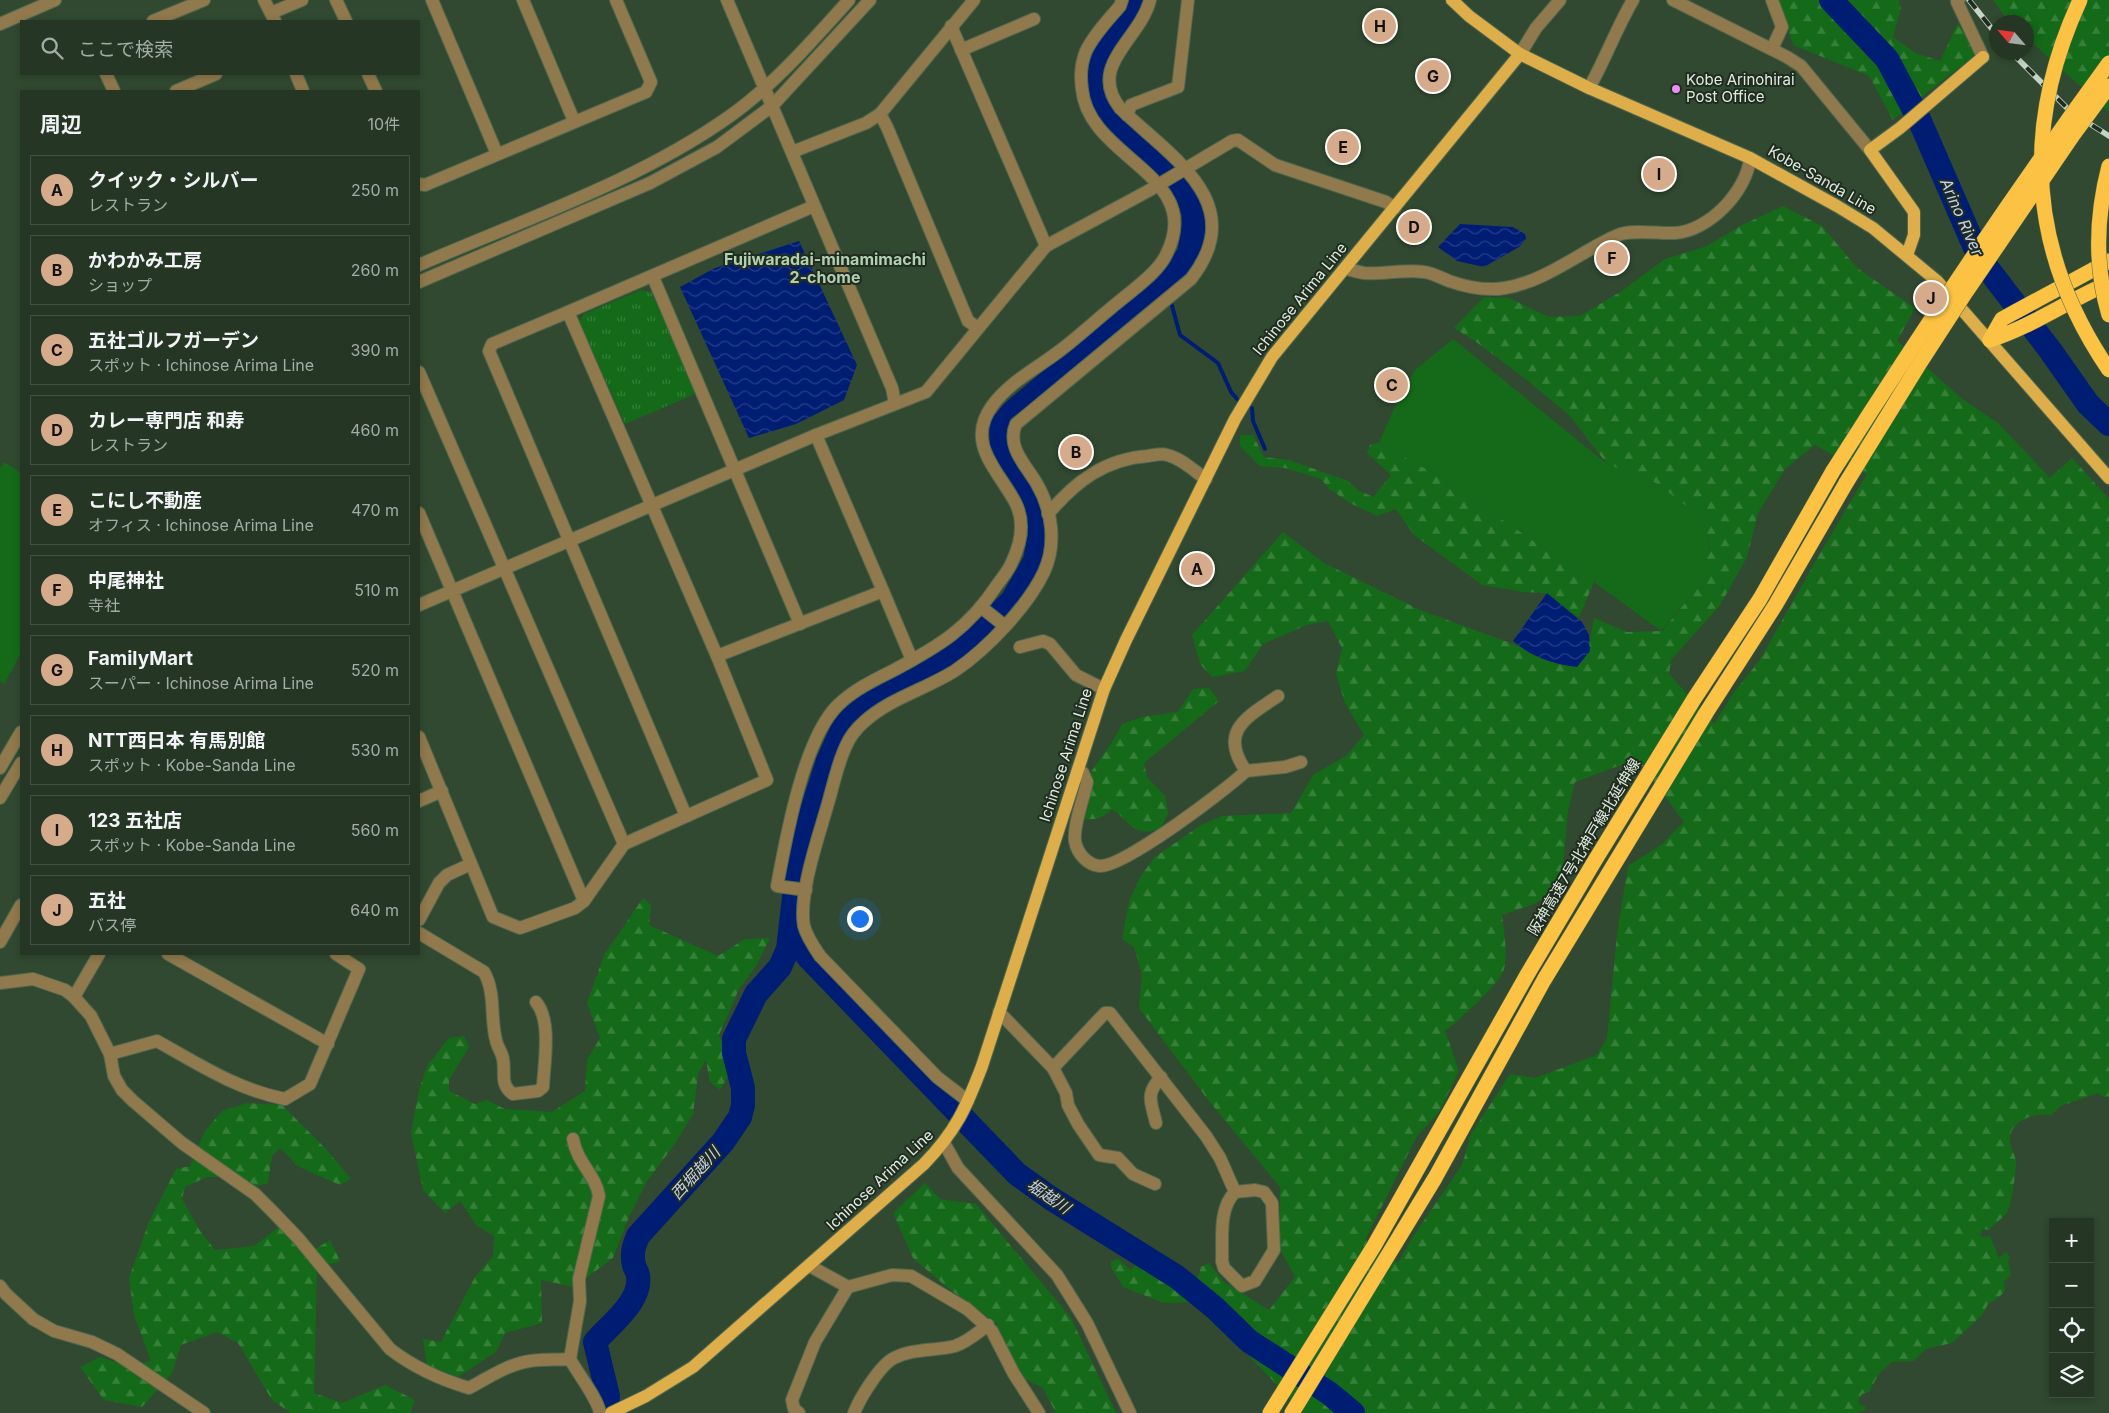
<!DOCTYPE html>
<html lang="ja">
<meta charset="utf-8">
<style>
body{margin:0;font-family:Inter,"Noto Sans JP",sans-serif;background:#314231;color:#f1f3f6}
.controls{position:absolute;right:15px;bottom:15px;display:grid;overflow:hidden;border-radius:0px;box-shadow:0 2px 8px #0003}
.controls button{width:45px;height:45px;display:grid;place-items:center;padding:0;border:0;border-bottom:1px solid #425141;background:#253724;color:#f1f3f6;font:25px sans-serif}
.compass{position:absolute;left:1989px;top:15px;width:45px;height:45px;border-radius:50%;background:#253724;box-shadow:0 2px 8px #0003;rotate:298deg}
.you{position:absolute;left:859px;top:918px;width:18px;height:18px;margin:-12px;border:4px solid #fff;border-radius:50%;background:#1a73e8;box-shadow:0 0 0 8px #1a73e833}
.badge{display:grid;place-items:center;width:32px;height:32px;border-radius:50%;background:#d6ab8b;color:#111;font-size:16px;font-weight:700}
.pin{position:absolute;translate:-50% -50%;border:2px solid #fff;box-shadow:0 1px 5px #0006}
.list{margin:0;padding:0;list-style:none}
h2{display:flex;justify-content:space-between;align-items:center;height:65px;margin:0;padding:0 20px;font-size:21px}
h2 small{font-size:16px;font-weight:400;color:#a3aca6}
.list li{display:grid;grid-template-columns:32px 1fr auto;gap:15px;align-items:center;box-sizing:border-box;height:70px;margin:0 10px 10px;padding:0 10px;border:1px solid #425141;border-radius:0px}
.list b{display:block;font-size:19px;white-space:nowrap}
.list p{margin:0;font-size:16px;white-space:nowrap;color:#a3aca6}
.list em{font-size:16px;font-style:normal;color:#a3aca6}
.icon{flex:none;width:28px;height:28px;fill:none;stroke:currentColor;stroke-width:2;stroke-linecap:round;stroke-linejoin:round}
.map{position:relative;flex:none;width:2109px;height:1413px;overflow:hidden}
.search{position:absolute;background:#253724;box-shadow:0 2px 8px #0003;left:20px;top:20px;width:400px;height:55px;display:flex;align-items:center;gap:12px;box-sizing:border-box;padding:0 18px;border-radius:0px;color:#a3aca6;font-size:19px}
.panel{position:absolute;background:#253724;box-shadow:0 2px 8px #0003;left:20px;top:90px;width:400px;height:865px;border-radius:0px}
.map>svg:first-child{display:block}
.green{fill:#146a19}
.forest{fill:url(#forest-firs);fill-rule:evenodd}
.park{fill:url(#park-tufts)}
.water{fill:url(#water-waves)}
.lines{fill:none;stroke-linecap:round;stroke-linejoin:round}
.stream{stroke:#001d74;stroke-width:4}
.river{stroke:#001d74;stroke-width:24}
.minor-casing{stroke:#50674f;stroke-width:14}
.major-casing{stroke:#50674f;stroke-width:14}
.highway-casing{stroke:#50674f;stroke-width:16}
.minor{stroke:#90794c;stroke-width:12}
.major{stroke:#ddae49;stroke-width:12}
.highway{stroke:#fbc243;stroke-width:15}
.rail-casing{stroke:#c5d5c4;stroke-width:5.5}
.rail{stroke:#212c20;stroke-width:4;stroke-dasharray:11;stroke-linecap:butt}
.highway-bridge-casing{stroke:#50674f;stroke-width:16;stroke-linecap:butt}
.highway-bridge{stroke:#fbc243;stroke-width:15}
.poi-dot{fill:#ee8cf8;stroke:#212c20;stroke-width:2}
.labels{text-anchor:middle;stroke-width:4;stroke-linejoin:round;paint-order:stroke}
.poi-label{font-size:15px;fill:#deeddd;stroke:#212c20;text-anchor:start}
.street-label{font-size:15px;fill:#deeddd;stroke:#212c20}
.water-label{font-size:16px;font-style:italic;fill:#c4d1e9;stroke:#212c20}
.neighbourhood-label{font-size:16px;font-weight:bold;fill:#b2cfb0;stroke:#212c20}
</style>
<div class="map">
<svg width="2109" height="1413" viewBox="0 0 2109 1413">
<defs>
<pattern id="forest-firs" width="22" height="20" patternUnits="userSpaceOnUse" patternTransform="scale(1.25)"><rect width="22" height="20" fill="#146a19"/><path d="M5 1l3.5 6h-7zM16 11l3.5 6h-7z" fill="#36803a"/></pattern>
<pattern id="park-tufts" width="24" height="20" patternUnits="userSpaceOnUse" patternTransform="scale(1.25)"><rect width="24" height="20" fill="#146a19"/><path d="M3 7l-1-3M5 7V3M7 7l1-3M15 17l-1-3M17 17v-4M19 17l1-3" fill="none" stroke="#36803a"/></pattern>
<pattern id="water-waves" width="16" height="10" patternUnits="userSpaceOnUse" patternTransform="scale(1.25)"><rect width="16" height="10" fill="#001d74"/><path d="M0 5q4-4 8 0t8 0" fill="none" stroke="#253e87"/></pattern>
</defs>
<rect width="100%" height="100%" fill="#314930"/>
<g class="green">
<polygon points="1453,339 1607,464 1656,483 1705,520 1710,551 1690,597 1661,631 1594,582 1435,474 1379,443 1392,413 1415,370"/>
<polygon points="4,462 21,473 21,653 4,684 0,681 0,468"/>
</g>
<g class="forest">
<polygon points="1779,0 1898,0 1901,8 1893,37 1915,53 1940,61 1958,23 1976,54 1893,120 1869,76 1793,45"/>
<polygon points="1993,0 2109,0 2109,112 2027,38 2026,22 2009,22"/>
<path d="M1783,206L1822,226L1857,268L1915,308L1897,341L1961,398L1998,423L2050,478L2072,458L2109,499V1097L2106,1098L2098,1093L2061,1106L2051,1115C2033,1112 2008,1121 2010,1143C2011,1149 2015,1155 2016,1161C2016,1171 2012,1202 2008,1211C2004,1217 1994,1224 1989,1230L1983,1229L1980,1235L1982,1237L1990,1236L1999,1258L2006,1252L2010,1257L2008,1262L2011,1275L2004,1282L2005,1291L1999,1297L1988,1304L1982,1315L1952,1343L1926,1349L1914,1361L1891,1362L1878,1375L1869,1392L1862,1394L1859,1399V1404L1865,1406L1866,1410L1855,1413H1304L1227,1333L1194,1302L1164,1303L1123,1287L1111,1267V1261L1118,1259L1131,1270L1140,1260L1196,1285L1201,1267L1209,1263L1224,1282L1269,1310L1295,1277L1280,1249V1187L1209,1101L1139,1008L1142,975L1134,947L1122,939L1129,902L1140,877L1155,857L1201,825L1222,816L1291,813L1314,774L1346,756L1364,735L1345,703L1336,674L1342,648L1328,621L1307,625L1263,644L1245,671L1212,677L1200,664L1192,635L1283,532L1324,563L1420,610L1570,665L1590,640L1594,618L1627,632L1662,631L1690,597L1710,551L1705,520L1656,483L1607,464L1569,415L1523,377L1475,341L1454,328L1484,297L1509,298L1549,317L1580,316L1622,291L1665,259L1707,246L1742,225ZM1815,445L1867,474L1818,557L1759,661L1733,694L1714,724L1669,674L1671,660L1720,605L1747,557L1758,513L1785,469ZM1618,766H1643L1684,822L1661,845L1628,866L1617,934L1607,1038L1597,1055L1535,1078L1510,1074L1471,1134L1462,1165L1412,1238L1398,1263L1365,1240L1417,1136L1439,1112L1459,1071L1445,1031C1459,1020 1500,984 1504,969C1508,952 1504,932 1502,915L1534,904L1561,887L1568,811L1575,782Z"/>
<polygon points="1240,435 1253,435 1264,457 1289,460 1348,481 1358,490 1373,497 1391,475 1367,453 1370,445 1379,443 1435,474 1594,582 1579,617 1562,608 1545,593 1524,592 1482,585 1414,535 1396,509 1377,516 1352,504 1329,489 1321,479 1285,468 1260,466 1240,446"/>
<path d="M1209,688L1219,701L1144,763L1147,777L1165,796L1168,813L1161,828C1136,839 1131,823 1112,809C1103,818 1097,820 1084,819L1076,810C1077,804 1078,797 1080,791C1091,767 1111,749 1122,724L1142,717L1178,712L1193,689Z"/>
<polygon points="643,898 651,905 649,925 718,956 745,939 770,938 756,966 739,989 719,1035 731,1071 720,1090 710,1082 706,1060 698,1074 693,1114 674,1145 647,1181 629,1217 613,1258 574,1287 541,1280 542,1323 505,1333 496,1352 458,1377 427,1365 423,1339 441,1342 475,1277 493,1256 494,1236 477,1226 460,1201 445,1213 423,1190 411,1133 419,1090 427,1066 449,1038 464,1036 469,1047 449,1080 449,1091 475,1104 487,1100 505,1109 552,1112 585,1091 587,1060 600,1038 587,1003 604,955"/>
<polygon points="247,1103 282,1105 326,1149 351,1179 340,1185 297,1166 281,1148 272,1156 268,1183 238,1191 222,1177 207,1177 185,1187 182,1199 200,1231 215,1250 254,1246 279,1227 307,1254 330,1240 340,1261 317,1268 314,1393 342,1403 385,1385 415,1400 410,1413 291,1413 272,1400 238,1343 217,1332 181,1345 172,1373 142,1407 104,1400 80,1367 100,1357 127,1366 151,1361 134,1315 129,1278 149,1222 176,1169 190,1166 205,1131 222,1111"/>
<polygon points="925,1183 940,1199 976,1204 1071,1318 1116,1413 1056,1413 1043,1388 1021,1377 996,1323 948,1288 913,1258 893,1213"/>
</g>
<polygon class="park" points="641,290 651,292 697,393 625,424 579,321 584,314"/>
<g class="water">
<polygon points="1460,224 1513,227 1525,234 1526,239 1519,247 1484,267 1457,261 1438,247"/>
<polygon points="799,241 857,365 844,400 796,424 749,438 680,287 715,268"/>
<path d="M1547,593L1582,622L1589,635L1590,651L1577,667C1552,664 1532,657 1513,641Z"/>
</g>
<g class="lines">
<g class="stream">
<polyline points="1169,292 1170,280"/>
<polyline points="1171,302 1180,335 1218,363 1231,392 1238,400"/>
<polyline points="1252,408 1253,421 1265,449"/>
</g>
<g class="river">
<polyline points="1831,0 1887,59 1919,119 1979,257 2050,350 2088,404 2109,424"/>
<polyline points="792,926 795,940 810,959 1017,1174 1052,1199 1177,1277 1215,1308 1249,1341 1329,1393 1353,1413"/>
<path d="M606,1413L608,1396L595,1342C609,1325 642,1302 638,1276C638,1273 635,1269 634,1265C631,1254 634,1246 638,1236L723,1142L740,1117L743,1105V1088L734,1053V1039L756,994L780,967L788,949L797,872L808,823L828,761L842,730L855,713L881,697L921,677L964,646L1012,601L1035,561L1040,534L1036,508L1002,448L1001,426L1013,412L1170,280L1189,254L1193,233L1194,214L1187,193L1169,170L1115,123L1100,104L1097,79L1103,57L1134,10L1136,0"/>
</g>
<defs>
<g id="minor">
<polyline points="264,0 275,21"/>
<polyline points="336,0 346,21"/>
<polyline points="432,0 497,154"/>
<polyline points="523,0 574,121"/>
<polyline points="727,0 892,388 895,403"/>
<polyline points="1673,0 1787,57 1801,66 1870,150"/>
<polyline points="1772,0 1782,27 1772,49"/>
<polyline points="1959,0 1957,2 1983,57"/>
<polyline points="271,13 302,0"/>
<polyline points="153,21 204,0"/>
<polyline points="0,24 55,0"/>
<polyline points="951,26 1046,246"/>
<polyline points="961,50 1034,19"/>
<polyline points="1520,54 1536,28 1560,0"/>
<polyline points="106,74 114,91"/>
<polyline points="296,74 303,91"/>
<polyline points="368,74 376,91"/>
<path d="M1589,88C1605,60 1616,29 1633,0"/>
<polyline points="176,91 216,74"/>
<polyline points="880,114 887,127 968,321 978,328"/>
<polyline points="1127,115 1131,105 1178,87 1188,0"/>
<polyline points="792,152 866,123 880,114 974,0"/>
<polyline points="419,184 425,185 646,92 651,82 616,0"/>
<path d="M419,265C522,220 637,182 730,116C775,84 812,41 849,0"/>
<path d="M1345,268C1351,270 1357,272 1364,273C1381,275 1404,269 1424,272C1433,273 1441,278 1449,281C1466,287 1487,291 1505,288C1547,281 1581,251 1618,235C1633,229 1659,234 1675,233C1709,231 1747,191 1750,158"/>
<polyline points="653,277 800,624"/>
<polyline points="419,282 650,183 717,147 772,106 870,0"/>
<polyline points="568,312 492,344 489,351 686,816"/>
<polyline points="419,372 624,844"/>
<polyline points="419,513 584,901"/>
<path d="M1048,514C1076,481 1105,459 1148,456C1154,455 1162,453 1167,455C1181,458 1194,471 1206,479"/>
<polyline points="883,591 912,660"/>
<polyline points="419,605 816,435 926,392 1046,246 1148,191 1232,141 1238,140 1275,165 1386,202 1395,208"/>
<polyline points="981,607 1005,626"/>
<polyline points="1020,647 1043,641 1050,644 1076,675 1104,689"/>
<polyline points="717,656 883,591 816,435"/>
<polyline points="419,737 493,917 520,928 575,908 584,901 624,844 767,780 717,656 568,312 814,206"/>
<polyline points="0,768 21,732"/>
<polyline points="1246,771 1285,767 1301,762"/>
<path d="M1077,773H1083L1087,782C1084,798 1073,825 1075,841C1077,853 1087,865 1100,866C1124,867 1226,790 1246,771C1218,731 1247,717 1278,696"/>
<polyline points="0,798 21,763"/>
<polyline points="419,801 442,791"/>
<path d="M806,890L777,886C786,838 803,741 837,706C853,690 874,680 894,670C939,646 968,629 997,585C1002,578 1009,570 1012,562C1021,543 1025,521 1015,502C998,470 965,443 992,406C1009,382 1039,367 1062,349C1084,332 1105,312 1127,295C1140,284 1159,270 1166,255C1207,175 1088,159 1082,89C1080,76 1081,63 1086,51C1094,34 1109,19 1120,6L1122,0"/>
<polyline points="419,920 439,883 447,875 471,864"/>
<path d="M419,933L484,972C496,993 490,1018 496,1040C497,1047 502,1052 503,1059C506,1073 499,1084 513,1094L538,1091L543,1087C544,1063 552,1021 536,1002"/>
<polyline points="0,942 21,905"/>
<polyline points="168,954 328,1044"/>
<path d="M0,983L33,979L65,990L74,997L91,1016L110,1054L114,1076L122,1090L133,1101L182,1143L255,1194L275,1214L298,1238L390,1349C412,1366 442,1380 469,1388C488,1378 508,1364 530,1361C543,1359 557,1360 570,1359C578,1374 598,1399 600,1413"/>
<polyline points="74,997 99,954"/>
<path d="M999,1012L1053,1068L1105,1013H1110L1206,1136L1220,1158L1235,1192C1218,1209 1223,1239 1222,1261L1224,1268L1242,1286L1255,1281L1274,1250L1272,1203L1264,1192L1255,1190L1235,1192"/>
<path d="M110,1054L157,1041C198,1064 238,1090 285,1099L310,1084L359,969L336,954"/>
<polyline points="1053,1068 1066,1093 1068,1105 1078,1124 1099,1155 1118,1158 1133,1174 1155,1184"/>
<path d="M968,1101L937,1077L820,956C814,947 807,937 804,926C798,893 820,833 829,800C834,782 838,763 846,746C850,737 857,728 864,722C890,698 927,689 956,670C987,649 1028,606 1044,572C1057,544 1052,510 1037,484C1026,465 1006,447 1016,424L1191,279C1251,202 1169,156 1120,108C1087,65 1140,40 1150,0"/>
<path d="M1156,1123C1151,1101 1145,1095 1161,1077"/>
<polyline points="944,1143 958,1168 1057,1275 1087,1323 1130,1413"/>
<polyline points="810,1266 848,1287 892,1275 911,1276 967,1309 992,1331 1014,1374 1039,1413"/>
<polyline points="0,1286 6,1294 33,1319 54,1331 92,1342 117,1354 204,1413"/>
<path d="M570,1359L580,1301L579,1279L599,1196C596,1175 577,1163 573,1139"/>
<polyline points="799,1413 794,1409 792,1400 815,1342 848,1287"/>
<path d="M854,1413C860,1398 880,1365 894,1358C913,1348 936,1351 955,1346C968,1342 977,1333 988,1325"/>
</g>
<g id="major">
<polyline points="1452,0 1469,16 1520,54 1589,88 1750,158 1837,206 1873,228 1937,281 2109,478"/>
<polyline points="1907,255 1914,235 1914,212 1870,150 1900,128 1983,57"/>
<path d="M611,1413L646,1396L693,1367L924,1164C956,1131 966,1108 982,1066L1104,689L1126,640L1235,419L1272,357L1520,54"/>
</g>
<g id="highway">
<polyline points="1990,340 2002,319 2109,261"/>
<path d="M1990,340C2031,327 2069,300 2109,283"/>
<polyline points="1270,1413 1374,1246 1527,975 1594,862 1694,699 1760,599 1833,471"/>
<polyline points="1292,1413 1435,1178 1544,980 1706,713 1776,604 1846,483"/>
</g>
</defs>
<use href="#minor" class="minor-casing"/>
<use href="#major" class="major-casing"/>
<use href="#highway" class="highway-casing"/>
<use href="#minor" class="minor"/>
<use href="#major" class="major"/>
<use href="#highway" class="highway"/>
<defs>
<g id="rail">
<polyline points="1969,0 1996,34"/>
<polyline points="2011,52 2071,112 2109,136"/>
</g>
</defs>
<use href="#rail" class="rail-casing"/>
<use href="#rail" class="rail"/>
<defs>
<g id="highway-bridge">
<path d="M2080,0C2021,128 2029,253 2109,370"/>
<path d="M2109,166C2096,216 2094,265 2109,315"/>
<path d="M1833,471C1921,332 2012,196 2109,63"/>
<polyline points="1846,483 1918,366 1966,292 2073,135 2109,86"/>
</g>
</defs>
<use href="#highway-bridge" class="highway-bridge-casing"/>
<use href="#highway-bridge" class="highway-bridge"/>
</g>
<circle class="poi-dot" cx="1676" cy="89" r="5"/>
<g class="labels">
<g class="poi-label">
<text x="1686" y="85">Kobe Arinohirai<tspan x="1686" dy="17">Post Office</tspan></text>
</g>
<g class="street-label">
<text transform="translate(1822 180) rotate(30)" y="5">Kobe-Sanda Line</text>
<text transform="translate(1300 299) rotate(-51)" y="5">Ichinose Arima Line</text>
<text transform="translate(1066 755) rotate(-72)" y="5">Ichinose Arima Line</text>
<text transform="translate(1584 847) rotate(-59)" y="5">阪神高速7号北神戸線北延伸線</text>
<text transform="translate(880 1180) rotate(-43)" y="5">Ichinose Arima Line</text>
</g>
<g class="water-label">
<text transform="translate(1962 217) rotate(66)" y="6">Arino River</text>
<text transform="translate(695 1173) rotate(-48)" y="6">西堀越川</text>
<text transform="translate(1049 1196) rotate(34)" y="6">堀越川</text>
</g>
<g class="neighbourhood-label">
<text x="825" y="265">Fujiwaradai-minamimachi<tspan x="825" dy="18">2-chome</tspan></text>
</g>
</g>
</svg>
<div class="controls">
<button>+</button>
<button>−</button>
<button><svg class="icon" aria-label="locate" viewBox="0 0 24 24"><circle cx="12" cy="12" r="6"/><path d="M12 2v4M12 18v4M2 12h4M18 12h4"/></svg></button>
<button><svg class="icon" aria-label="layers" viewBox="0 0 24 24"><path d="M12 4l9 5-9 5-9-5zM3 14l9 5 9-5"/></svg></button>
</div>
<svg class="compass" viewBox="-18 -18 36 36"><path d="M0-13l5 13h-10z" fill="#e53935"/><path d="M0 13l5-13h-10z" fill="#a3aca6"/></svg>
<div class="you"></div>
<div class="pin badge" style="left:1197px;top:569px">A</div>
<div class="pin badge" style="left:1076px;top:452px">B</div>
<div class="pin badge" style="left:1392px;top:385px">C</div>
<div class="pin badge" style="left:1414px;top:227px">D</div>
<div class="pin badge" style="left:1343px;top:147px">E</div>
<div class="pin badge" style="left:1612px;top:258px">F</div>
<div class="pin badge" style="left:1433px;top:76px">G</div>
<div class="pin badge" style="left:1380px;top:26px">H</div>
<div class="pin badge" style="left:1659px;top:174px">I</div>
<div class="pin badge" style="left:1931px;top:298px">J</div>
<div class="search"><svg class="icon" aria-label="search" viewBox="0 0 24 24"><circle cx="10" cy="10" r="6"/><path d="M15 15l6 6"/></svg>ここで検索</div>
<section class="panel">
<h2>周辺<small>10件</small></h2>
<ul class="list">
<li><span class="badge">A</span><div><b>クイック・シルバー</b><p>レストラン</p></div><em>250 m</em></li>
<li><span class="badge">B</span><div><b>かわかみ工房</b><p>ショップ</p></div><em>260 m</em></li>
<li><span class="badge">C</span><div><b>五社ゴルフガーデン</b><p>スポット · Ichinose Arima Line</p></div><em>390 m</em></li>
<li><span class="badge">D</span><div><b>カレー専門店 和寿</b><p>レストラン</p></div><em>460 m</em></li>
<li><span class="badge">E</span><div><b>こにし不動産</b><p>オフィス · Ichinose Arima Line</p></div><em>470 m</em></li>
<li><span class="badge">F</span><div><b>中尾神社</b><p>寺社</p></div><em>510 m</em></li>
<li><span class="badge">G</span><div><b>FamilyMart</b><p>スーパー · Ichinose Arima Line</p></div><em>520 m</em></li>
<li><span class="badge">H</span><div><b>NTT西日本 有馬別館</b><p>スポット · Kobe-Sanda Line</p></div><em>530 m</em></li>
<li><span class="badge">I</span><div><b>123 五社店</b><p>スポット · Kobe-Sanda Line</p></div><em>560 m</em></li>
<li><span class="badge">J</span><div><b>五社</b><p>バス停</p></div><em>640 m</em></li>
</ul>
</section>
</div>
